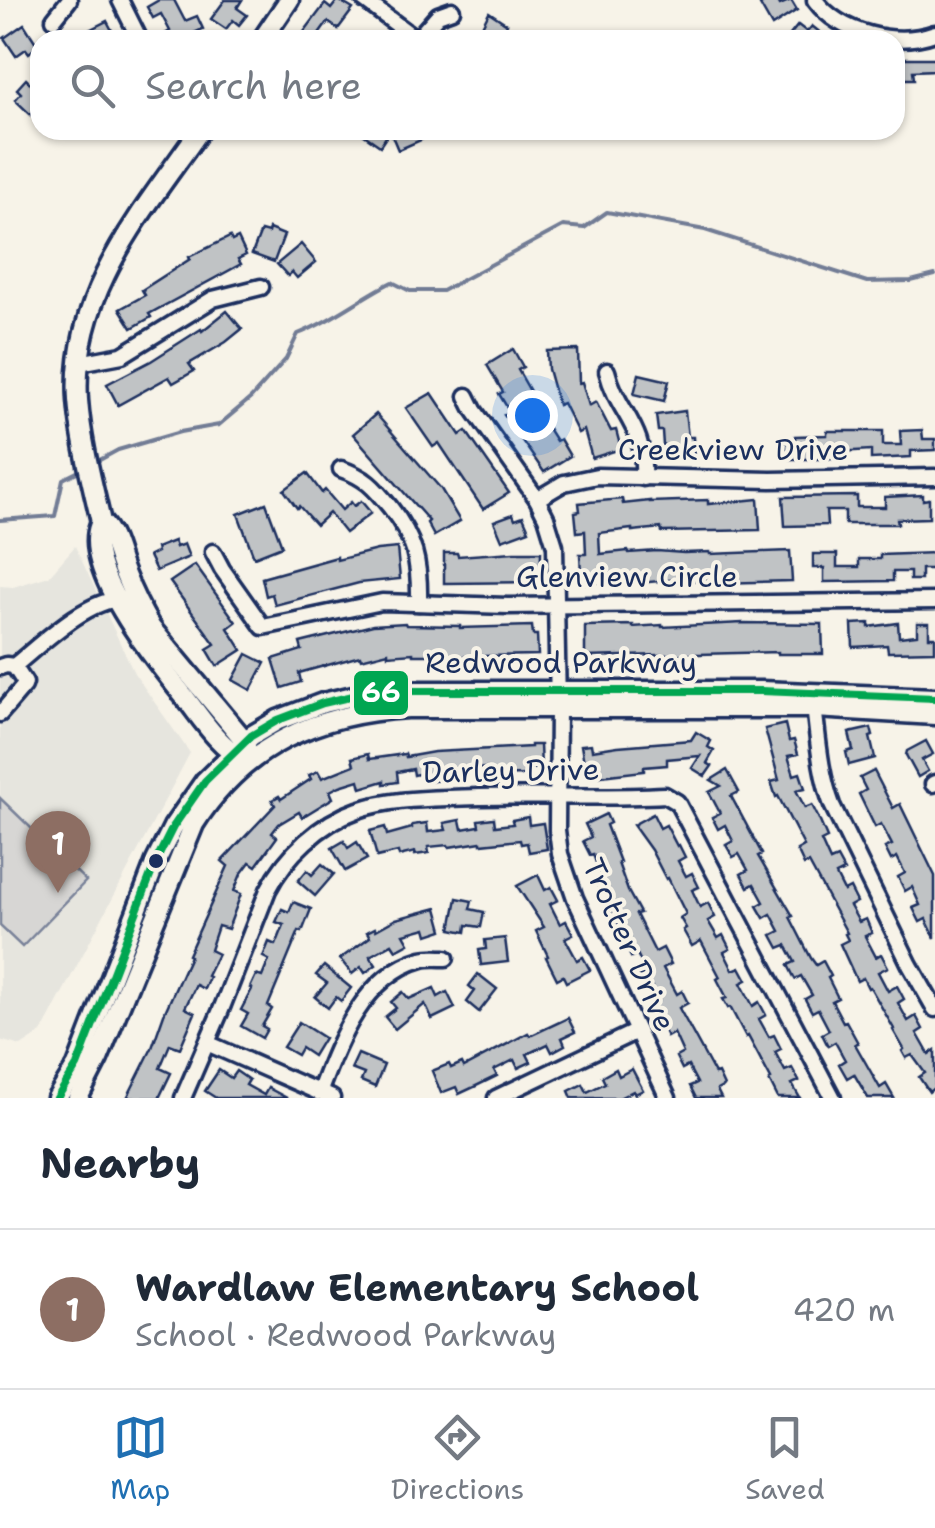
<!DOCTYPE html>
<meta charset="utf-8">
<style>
body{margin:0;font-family:"Shantell Sans",sans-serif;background:#f2f2f3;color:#1f2937}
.you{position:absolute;left:532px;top:415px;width:35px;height:35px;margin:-25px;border:8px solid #fff;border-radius:50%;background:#1a73e8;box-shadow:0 0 0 15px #1a73e833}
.badge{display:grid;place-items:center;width:65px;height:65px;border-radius:50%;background:#1f6fb2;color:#fff;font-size:32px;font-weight:700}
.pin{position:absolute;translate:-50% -82px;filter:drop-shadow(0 2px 5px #0008)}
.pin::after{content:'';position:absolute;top:52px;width:35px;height:30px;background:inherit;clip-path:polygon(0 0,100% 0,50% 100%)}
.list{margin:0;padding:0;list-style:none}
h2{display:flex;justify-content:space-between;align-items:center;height:130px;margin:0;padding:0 40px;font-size:42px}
h2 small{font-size:32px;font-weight:400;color:#747a83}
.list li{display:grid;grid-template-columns:65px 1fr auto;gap:30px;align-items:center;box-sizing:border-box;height:160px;padding:0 40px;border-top:2px solid #e0e1e3}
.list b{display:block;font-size:38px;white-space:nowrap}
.list p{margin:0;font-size:32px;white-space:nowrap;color:#747a83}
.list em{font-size:32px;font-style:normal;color:#747a83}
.icon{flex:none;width:55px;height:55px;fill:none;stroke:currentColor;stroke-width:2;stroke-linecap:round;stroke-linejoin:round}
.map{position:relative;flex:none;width:935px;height:1098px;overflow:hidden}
.search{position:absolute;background:#fff;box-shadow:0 2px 8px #0004;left:30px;right:30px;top:30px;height:110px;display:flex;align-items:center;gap:25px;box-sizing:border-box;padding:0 35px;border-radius:30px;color:#747a83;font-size:38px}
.sheet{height:290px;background:#fff}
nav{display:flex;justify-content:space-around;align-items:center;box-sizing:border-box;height:140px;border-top:2px solid #e0e1e3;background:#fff;font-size:28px;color:#747a83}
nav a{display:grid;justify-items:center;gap:5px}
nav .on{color:#1f6fb2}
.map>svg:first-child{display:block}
.built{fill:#e6e5de}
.green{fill:#d7d6d4;stroke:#798299;stroke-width:2.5}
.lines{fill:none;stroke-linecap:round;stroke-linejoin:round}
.stream{stroke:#727c95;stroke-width:4}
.building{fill:#c0c3c5;stroke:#1b2f5e;stroke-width:2.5}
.minor-casing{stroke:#1b2f5e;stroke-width:21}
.major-casing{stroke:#1b2f5e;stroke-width:25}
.minor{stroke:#f7f3e8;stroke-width:14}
.major{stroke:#f7f3e8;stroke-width:18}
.bus-1-casing{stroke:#f7f3e8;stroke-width:15}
.bus-1{stroke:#00a651;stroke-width:8}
.bus-dot{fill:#1b2f5e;stroke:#f7f3e8;stroke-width:4}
.labels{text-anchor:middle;stroke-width:8;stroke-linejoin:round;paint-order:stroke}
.street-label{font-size:30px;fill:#1b2f5e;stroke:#f7f3e8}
.line-badge{stroke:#f7f3e8;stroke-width:4}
.badge-label{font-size:28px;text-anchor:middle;font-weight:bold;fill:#fff}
</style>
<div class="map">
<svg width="935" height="1098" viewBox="0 0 935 1098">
<rect width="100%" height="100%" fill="#f7f3e8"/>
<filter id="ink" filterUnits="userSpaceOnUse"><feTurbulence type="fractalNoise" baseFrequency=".01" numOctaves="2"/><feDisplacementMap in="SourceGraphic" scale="20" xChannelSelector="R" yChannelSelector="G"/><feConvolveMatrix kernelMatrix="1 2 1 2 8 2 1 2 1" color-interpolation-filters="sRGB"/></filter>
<g filter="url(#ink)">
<polygon class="built" points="75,546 134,673 190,753 41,1033 21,1046 0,1040 0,586 13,587 49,576"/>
<polygon class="green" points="0,798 86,881 22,947 0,926"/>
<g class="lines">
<g class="stream">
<path d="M96,462L118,450L180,432L219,425L251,398L286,359L298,334C332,321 360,298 392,282L410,291H442L563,226L584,228L607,212L705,230L867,282L911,281L935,275"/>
<polyline points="0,520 55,516 63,479 83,469"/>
</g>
</g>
<g class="building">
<polygon points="159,0 174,0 185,21 197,16 203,29 192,34 194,36 187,40 154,40 170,31 161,14 153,18 147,7"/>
<polygon points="225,0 242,0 237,8 247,15 239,25 233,20 226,29 211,19"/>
<polygon points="338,0 353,9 338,29 328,22 315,40 306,40 301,36 325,4 331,9"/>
<polygon points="768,0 777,0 780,5 791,0 797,10 772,26 760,5"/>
<polygon points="489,12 507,24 499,40 490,40 478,34"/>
<polygon points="107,21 117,40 91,40 87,31"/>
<polygon points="24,24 38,46 29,53 26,49 16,56 4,38"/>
<polygon points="798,25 807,32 812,26 822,34 817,40 786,40"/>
<polygon points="899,58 935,58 935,70 913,71 914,79 899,79"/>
<polygon points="26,79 40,93 40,106 31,115 15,100 21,93 17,89"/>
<polygon points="357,130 416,130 421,140 398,150 390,131 380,146"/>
<polygon points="269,229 284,235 274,262 252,254 261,231 268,233"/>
<polygon points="230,237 232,241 238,238 246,255 238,259 241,264 149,314 151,317 132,328 120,309 145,295 142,290 190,259 189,257"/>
<polygon points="301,244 316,262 297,278 292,272 288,276 277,264"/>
<polygon points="227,311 242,329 226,342 189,364 194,371 173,383 169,377 118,405 107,384 151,361 201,329 202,331"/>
<polygon points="513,349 523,367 518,370 531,393 527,395 556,441 560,439 570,456 544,472 504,415 510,412 499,394 503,392 487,365"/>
<polygon points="578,350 579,383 582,382 589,406 596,402 611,431 616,430 621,449 592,458 584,430 578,433 563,403 558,405 548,369 547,351"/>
<polygon points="639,374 669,381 664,401 634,394"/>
<polygon points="432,393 460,435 466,431 509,493 483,509 439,443 433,447 406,408"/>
<polygon points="685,411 688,437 693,437 694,457 664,460 662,431 658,431 656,415"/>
<polygon points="376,414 441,489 460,521 434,536 427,523 429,521 353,434"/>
<polygon points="922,430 923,439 935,439 935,450 911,451 911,457 871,459 871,450 838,452 839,459 786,459 785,441 795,441 795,436 827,435 827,431 883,431 883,445 901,445 900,431"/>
<polygon points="307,473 322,493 325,490 342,510 351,502 354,506 361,501 371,513 345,533 329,513 316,525 299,506 297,508 284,490"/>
<polygon points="923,495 923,500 929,499 929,518 897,519 898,524 845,524 845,511 826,511 827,525 785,526 783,497 857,496 857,507 885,507 885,497"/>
<polygon points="622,499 623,504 650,501 650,502 708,500 708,504 758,499 760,530 662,532 661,528 632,531 632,529 599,533 600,554 628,551 629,553 657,551 684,553 710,552 710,554 790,551 792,581 717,583 717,581 670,580 639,583 638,580 586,583 586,574 581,574 580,554 586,554 585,531 577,532 575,512 580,511 579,503"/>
<polygon points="266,503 282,546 254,557 238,514"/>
<polygon points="513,514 515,519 523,516 529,530 502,540 494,521"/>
<polygon points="174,541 176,547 184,544 189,557 156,571 149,556 157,552 156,548"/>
<polygon points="397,548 400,579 359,583 275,605 272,594 266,596 262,578 337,557 337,560 377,550"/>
<polygon points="514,552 541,552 540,582 444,583 444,553 457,553 458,556"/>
<polygon points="935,553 935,569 921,569 921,580 910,580 910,572 893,572 893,581 824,582 824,568 813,568 813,554 837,554 837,567 859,567 859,559 880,559 880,555"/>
<polygon points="195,565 236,622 228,628 242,650 217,666 207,649 215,644 170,582"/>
<polygon points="405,623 406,625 460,626 460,628 532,626 533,635 537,635 538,655 440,657 440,655 413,655 413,653 388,655 388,652 361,659 360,656 299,673 301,682 282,688 273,659 302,650 300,643 373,625"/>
<polygon points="743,623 822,624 823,654 778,654 778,652 585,657 585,626 633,625 633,627 662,625 662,627"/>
<polygon points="869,623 869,627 898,623 899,637 917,635 917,623 929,623 929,637 935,637 935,651 888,652 887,645 853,647 852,624"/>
<polygon points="247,654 265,663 251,690 233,680"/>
<polygon points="785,724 789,741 794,740 798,754 788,756 794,775 800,773 805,788 796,790 805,808 812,805 818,817 827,838 821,841 830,861 837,858 844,871 836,875 844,891 850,888 857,902 850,906 859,922 866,919 872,933 865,936 876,957 881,954 888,967 878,972 888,991 897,986 904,999 898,1003 908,1021 916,1016 923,1029 917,1033 929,1054 935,1050 935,1087 929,1092 919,1077 925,1073 912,1055 906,1058 902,1051 904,1049 893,1030 894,1029 870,987 868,988 863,978 857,981 840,944 848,940 845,934 847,933 809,863 804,865 797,850 804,846 778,796 776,797 771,782 779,780 765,729"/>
<polygon points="871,728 873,736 870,737 875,758 849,765 846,752 853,750 849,733"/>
<polygon points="696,732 711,741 708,747 714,751 707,763 712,766 705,776 692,768 700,756 667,759 667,765 644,767 644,771 600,776 599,767 585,769 581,745 591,744 592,750 618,746 691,740"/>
<polygon points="926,741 933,754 922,760 928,771 918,777 906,755 907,751"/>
<polygon points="531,745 540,745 541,768 524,769 525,775 488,776 487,768 461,770 462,778 425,782 423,773 414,775 413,769 397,772 398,782 384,784 384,781 361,788 359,780 340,786 330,791 333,798 302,817 299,812 279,824 272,833 277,837 256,866 250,862 241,874 234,891 241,894 228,929 218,926 210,950 218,954 207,976 209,977 204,989 196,985 185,1008 195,1013 180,1048 170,1044 160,1068 171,1073 159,1098 127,1098 152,1048 164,1014 190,956 188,955 228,866 222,861 275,805 272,800 279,796 281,799 311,779 309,775 318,771 322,778 354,765 352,758 368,754 369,759 405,754 406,757 434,752 531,747"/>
<polygon points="727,770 739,792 731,796 762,854 758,856 793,916 790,917 811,958 816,965 823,961 831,976 828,978 838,998 832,1001 843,1022 846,1021 858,1043 855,1044 880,1088 886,1084 894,1098 868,1098 854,1074 847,1078 839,1064 845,1060 835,1042 828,1046 822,1034 829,1030 818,1009 812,1012 805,999 812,995 801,976 795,979 788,965 795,962 786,945 779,948 772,935 780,931 771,914 764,918 757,906 764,902 754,884 748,887 741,874 748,870 739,854 733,857 726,845 733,841 725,825 718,829 712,817 720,813 709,792 721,786 711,780"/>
<polygon points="874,771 893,808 900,804 935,876 935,938 926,919 920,922 913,908 920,905 912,887 905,891 898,877 905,873 897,857 891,860 885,848 892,845 881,824 875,827 859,794 866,790 860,778"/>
<polygon points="606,814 610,823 606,825 620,862 618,863 628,891 640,913 636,914 655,952 663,948 671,964 663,968 677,994 682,991 688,1003 679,1008 715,1074 718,1073 724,1086 717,1090 721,1098 696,1098 690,1086 697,1083 688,1066 682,1069 676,1057 683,1053 674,1033 667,1037 661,1023 652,1005 659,1001 652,987 646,990 639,976 646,972 637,954 631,957 624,943 630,939 622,922 616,925 609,912 617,908 609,890 601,893 595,879 601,877 593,854 590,855 583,841 591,837 585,824"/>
<polygon points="653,814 660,828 666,825 677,846 679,845 685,857 678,861 686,876 692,873 699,887 692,890 700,907 708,903 715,917 708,921 718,938 723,935 730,949 724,952 733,970 740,967 747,980 741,983 753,1006 759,1002 766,1015 759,1019 769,1037 774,1035 781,1049 775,1052 785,1071 792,1068 799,1081 792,1084 800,1098 778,1098 769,1080 771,1079 748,1036 746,1037 730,1007 728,1008 723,999 727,998 717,979 720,977 701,941 692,946 683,930 686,928 680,918 686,914 668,878 666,879 651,850 633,825"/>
<polygon points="528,817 529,825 543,823 547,849 529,852 527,843 521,844 520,840 481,844 481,842 449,847 448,845 428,847 429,853 415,855 415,852 399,856 398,852 377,857 370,831 385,827 387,835 412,828 412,825 427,823 428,832 446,830 444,823 460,820 462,829 479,826 478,820 494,818 495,826 513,824 512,820"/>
<polygon points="344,841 348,848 357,842 367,859 345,871 332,848"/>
<polygon points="322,864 334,874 315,896 298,881 307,870 312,875"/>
<polygon points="538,875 545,890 551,887 558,900 550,904 560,924 566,921 573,934 565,938 577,960 583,957 590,970 566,982 563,976 557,979 546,957 548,956 536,931 544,927 517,886"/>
<polygon points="457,898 472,901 470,909 484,912 481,927 467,925 466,932 451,929"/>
<polygon points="293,902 311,909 302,932 299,931 268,1006 272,1009 262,1026 267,1029 262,1038 241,1026 248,1014 241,1010 252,989 250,988 256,975 262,977 269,960 263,957 269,942 276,945 284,925 276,922 282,909 289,912"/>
<polygon points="437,908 443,930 428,935 426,928 404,934 409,943 396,950 392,944 370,956 376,965 365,973 361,967 352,974 340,959 370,937 367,932 375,928 376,930 396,919"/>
<polygon points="505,938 508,962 481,965 479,950 486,949 485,940"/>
<polygon points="324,966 351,988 341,1001 336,997 328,1008 315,997 327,983 316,975"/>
<polygon points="478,974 497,989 479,1012 467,1002 475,991 469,986"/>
<polygon points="434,988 438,997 447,992 455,1008 432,1019 425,1004 395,1029 385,1017 396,1008 391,1002 403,992 409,999"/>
<polygon points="568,1018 575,1032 562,1038 565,1045 552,1052 548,1044 527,1054 531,1062 518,1068 514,1060 494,1070 497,1076 474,1087 459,1094 456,1087 441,1093 432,1071 449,1064 451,1068 462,1063 464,1067 528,1033 530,1036"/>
<polygon points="299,1022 324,1038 313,1056 301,1048 297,1055 283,1047"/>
<polygon points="358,1054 384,1065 375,1087 361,1081 364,1074 351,1069"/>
<polygon points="616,1069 619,1076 632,1069 643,1090 635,1094 633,1091 619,1098 572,1098 569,1091 583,1084 587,1092 605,1083 602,1077"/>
<polygon points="219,1070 231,1078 236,1071 249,1080 246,1085 264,1095 268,1088 287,1098 216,1098 205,1091"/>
</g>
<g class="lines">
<defs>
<g id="minor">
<polyline points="120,0 140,40"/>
<polyline points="364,0 416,39"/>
<path d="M815,0C840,34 896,47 935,33"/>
<polyline points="54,19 69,0"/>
<polyline points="416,40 438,15 452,10"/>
<polyline points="79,363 122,355 213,299 261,287"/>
<path d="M607,371C618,415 646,425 643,478"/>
<polyline points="467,396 474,410 537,499 546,517 555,546 558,708 557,830 560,854 575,898 668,1098"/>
<path d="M341,469C365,477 374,487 390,507C415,539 420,562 419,603"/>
<polyline points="537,499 564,483 597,476 771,480 935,477"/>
<polyline points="213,552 222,569 263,627 382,602 508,606 935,601"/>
<path d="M0,667L6,665L14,666C40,645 87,599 122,599"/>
<path d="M813,698C818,735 819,770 832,805L910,965L935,1009"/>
<polyline points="0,714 24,686 25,683 14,666"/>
<polyline points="933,784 935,783"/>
<polyline points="207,1043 332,1098"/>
<path d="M319,1093C338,1043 363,975 422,959C429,957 439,958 446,958"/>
<path d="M183,1098L221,1010L268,890C286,855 320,823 358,810C387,800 419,799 449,798C521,794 593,799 665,795L677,802L833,1098"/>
<polyline points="496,1098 637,1031"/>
</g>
<g id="major">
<polyline points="262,40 289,0"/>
<path d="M200,130C143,212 71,293 78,400C81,441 92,482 101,522C115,535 117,557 125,575C132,593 141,611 151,628L245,741L247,752"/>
<path d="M101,522C78,567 159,665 187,700C202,719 219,746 241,757"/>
<polyline points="57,1098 77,1066 156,861 173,827 205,781 251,736 278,720 323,703 362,694 409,691 761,691 935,698"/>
<path d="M78,1098L98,1059L194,824C244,745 317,713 408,708H815L935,715"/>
</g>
</defs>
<use href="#minor" class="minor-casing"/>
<use href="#major" class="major-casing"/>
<use href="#minor" class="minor"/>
<use href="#major" class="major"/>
<defs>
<polyline id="bus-1" points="57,1098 77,1066 156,861 173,827 205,781 251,736 278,720 323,703 362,694 409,691 761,691 935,698"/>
</defs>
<use href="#bus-1" class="bus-1-casing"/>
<use href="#bus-1" class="bus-1"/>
</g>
</g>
<circle class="bus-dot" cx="156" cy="861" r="9"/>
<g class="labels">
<g class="street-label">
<text x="733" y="460">Creekview Drive</text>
<text x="627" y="587">Glenview Circle</text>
<text x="561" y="673">Redwood Parkway</text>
<text transform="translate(511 771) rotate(-1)" y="10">Darley Drive</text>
<text transform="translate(629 945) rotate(66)" y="10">Trotter Drive</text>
</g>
</g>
<rect class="line-badge" x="352" y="669" width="58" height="48" rx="10" fill="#00a651"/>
<g class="badge-label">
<text x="381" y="702">66</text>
</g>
</svg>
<div class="you"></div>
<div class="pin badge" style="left:58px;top:893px;background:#8d6e63">1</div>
<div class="search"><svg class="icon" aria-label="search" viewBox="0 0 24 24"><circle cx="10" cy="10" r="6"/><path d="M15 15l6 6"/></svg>Search here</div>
</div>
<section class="sheet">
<h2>Nearby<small></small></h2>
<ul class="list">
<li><span class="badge" style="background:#8d6e63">1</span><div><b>Wardlaw Elementary School</b><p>School · Redwood Parkway</p></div><em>420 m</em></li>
</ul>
</section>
<nav>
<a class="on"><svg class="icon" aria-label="map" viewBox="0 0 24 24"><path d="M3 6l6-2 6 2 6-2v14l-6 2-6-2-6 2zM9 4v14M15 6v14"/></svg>Map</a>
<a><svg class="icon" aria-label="directions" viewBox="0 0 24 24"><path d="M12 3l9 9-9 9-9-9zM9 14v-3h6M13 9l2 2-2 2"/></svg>Directions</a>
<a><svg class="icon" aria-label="saved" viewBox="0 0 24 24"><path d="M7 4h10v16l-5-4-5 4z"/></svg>Saved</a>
</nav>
